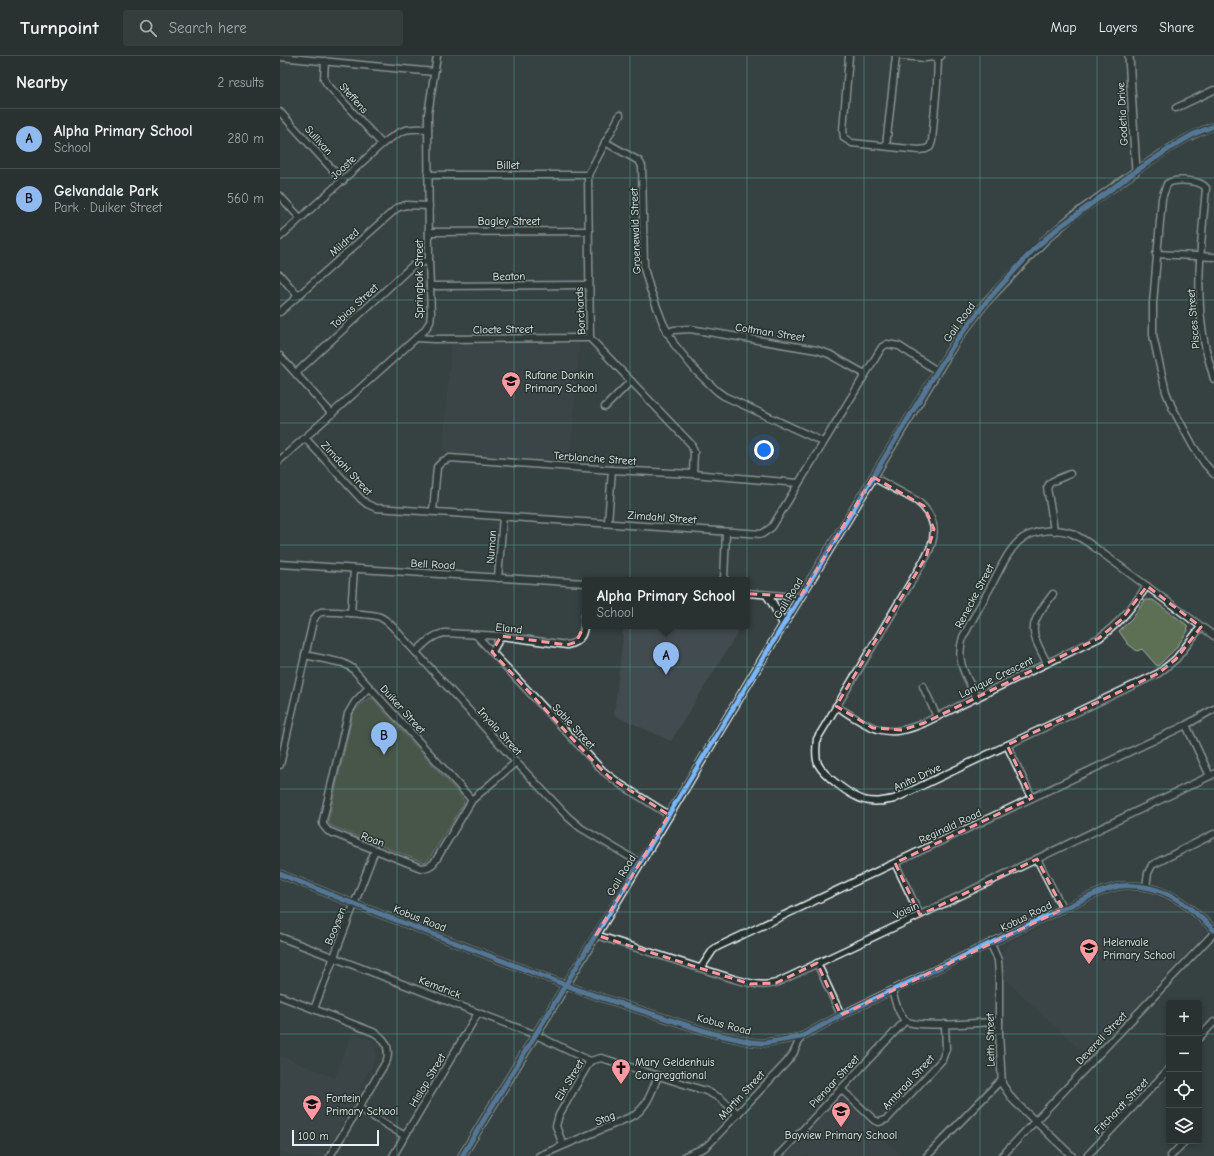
<!DOCTYPE html>
<meta charset="utf-8">
<style>
body{margin:0;font-family:"Comic Neue",sans-serif;background:#353d3d;color:#f1f3f6}
.controls{position:absolute;right:12px;bottom:12px;display:grid;overflow:hidden;border-radius:4px;box-shadow:0 2px 6px #0003}
.controls button{width:36px;height:36px;display:grid;place-items:center;padding:0;border:0;border-bottom:1px solid #454c4d;background:#293131;color:#f1f3f6;font:20px sans-serif}
.scale{position:absolute;left:12px;bottom:10px;width:87px;box-sizing:border-box;padding-left:4px;border:2px solid #e8f1f8;border-top:0;font-size:11px;line-height:14px;white-space:nowrap;color:#e8f1f8;-webkit-text-stroke:3px #26332d;paint-order:stroke}
.you{position:absolute;left:484px;top:394px;width:14px;height:14px;margin:-10px;border:3px solid #fff;border-radius:50%;background:#1a73e8;box-shadow:0 0 0 6px #1a73e833}
.badge{display:grid;place-items:center;width:26px;height:26px;border-radius:50%;background:#90b9f0;color:#111;font-size:13px;font-weight:700}
.pin{position:absolute;translate:-50% -33px;filter:drop-shadow(0 1px 2px #0008)}
.pin::after{content:'';position:absolute;top:21px;width:14px;height:12px;background:inherit;clip-path:polygon(0 0,100% 0,50% 100%)}
.popup{position:absolute;left:302px;top:521px;width:168px;height:52px;box-sizing:border-box;display:grid;place-content:center;border-radius:4px;background:#293131;filter:drop-shadow(0 1px 3px #0005);font-size:13px;white-space:nowrap;color:#a5a9ab}
.popup b{font-size:15px;color:#f1f3f6}
.popup::after{content:'';position:absolute;left:50%;top:100%;margin-left:-8px;border:8px solid transparent;border-top-color:#293131}
.list{margin:0;padding:0;list-style:none}
h2{display:flex;justify-content:space-between;align-items:center;height:52px;margin:0;padding:0 16px;font-size:17px}
h2 small{font-size:13px;font-weight:400;color:#a5a9ab}
.list li{display:grid;grid-template-columns:26px 1fr auto;gap:12px;align-items:center;box-sizing:border-box;height:60px;padding:0 16px;border-top:1px solid #454c4d}
.list b{display:block;font-size:15px;white-space:nowrap}
.list p{margin:0;font-size:13px;white-space:nowrap;color:#a5a9ab}
.list em{font-size:13px;font-style:normal;color:#a5a9ab}
.icon{flex:none;width:22px;height:22px;fill:none;stroke:currentColor;stroke-width:2;stroke-linecap:round;stroke-linejoin:round}
.map{position:relative;flex:none;width:934px;height:1100px;overflow:hidden}
header{display:flex;align-items:center;gap:24px;box-sizing:border-box;height:56px;padding:0 20px;background:#293131;border-bottom:1px solid #454c4d}
header strong{font-size:19px}
nav{display:flex;gap:22px;margin-inline-start:auto;font-size:14px}
.search{width:280px;height:36px;background:#353d3d;display:flex;align-items:center;gap:10px;box-sizing:border-box;padding:0 14px;border-radius:4px;color:#a5a9ab;font-size:15px}
main{display:flex}
aside{flex:1;background:#293131}
.map>svg:first-child{display:block}
.built{fill:#434b4f}
.green{fill:#5d7053;stroke:#a2b0a6}
.lines{fill:none;stroke-linecap:round;stroke-linejoin:round}
.minor-casing{stroke:#e8f1f8;stroke-width:9}
.tertiary-casing{stroke:#e8f1f8;stroke-width:10}
.minor{stroke:#26332d;stroke-width:6}
.tertiary{stroke:#26332d;stroke-width:7}
.cycleway-casing{stroke:#26332d;stroke-width:8}
.cycleway{stroke:#7ab7fb;stroke-width:5}
.marked{fill:none;stroke:#ff9aa2;stroke-width:3;stroke-dasharray:8 5;stroke-linejoin:round}
.grid{fill:none;stroke:#509b97;stroke-width:1;stroke-opacity:0.55}
.labels{text-anchor:middle;stroke-width:3;stroke-linejoin:round;paint-order:stroke}
.street-label{font-size:11px;fill:#e8f1f8;stroke:#26332d}
.poi-label{font-size:11px;fill:#e8f1f8;stroke:#26332d;text-anchor:start}
</style>
<header>
<strong>Turnpoint</strong>
<div class="search"><svg class="icon" aria-label="search" viewBox="0 0 24 24"><circle cx="10" cy="10" r="6"/><path d="M15 15l6 6"/></svg>Search here</div>
<nav><a>Map</a><a>Layers</a><a>Share</a></nav>
</header>
<main>
<aside>
<h2>Nearby<small>2 results</small></h2>
<ul class="list">
<li><span class="badge">A</span><div><b>Alpha Primary School</b><p>School</p></div><em>280 m</em></li>
<li><span class="badge">B</span><div><b>Gelvandale Park</b><p>Park · Duiker Street</p></div><em>560 m</em></li>
</ul>
</aside>
<div class="map">
<svg width="934" height="1100" viewBox="0 0 934 1100">
<rect width="100%" height="100%" fill="#374141"/>
<filter id="ink" filterUnits="userSpaceOnUse"><feTurbulence type="fractalNoise" baseFrequency=".025" numOctaves="2"/><feDisplacementMap in="SourceGraphic" scale="8" xChannelSelector="R" yChannelSelector="G"/><feConvolveMatrix kernelMatrix="1 2 1 2 8 2 1 2 1" color-interpolation-filters="sRGB"/></filter>
<g filter="url(#ink)">
<g class="built">
<polygon points="171,288 299,288 290,405 163,396"/>
<polygon points="344,570 458,570 457,578 391,685 334,659"/>
<polygon points="848,835 873,839 888,844 923,871 923,879 808,1001 724,922 723,895 730,886 825,840"/>
<polygon points="72,977 93,985 97,1000 79,1031 81,1035 42,1100 15,1100 0,1094 0,1000 55,1022"/>
<polygon points="563,1043 622,1100 504,1100 557,1044"/>
</g>
<g class="green">
<polygon points="865,544 873,544 907,569 908,575 895,593 879,609 877,610 862,593 857,595 848,588 839,575 852,562"/>
<polygon points="90,642 92,642 181,740 184,745 183,749 149,803 145,807 51,770 48,766 73,657 83,646"/>
</g>
<g class="lines">
<defs>
<g id="minor">
<polyline points="569,0 563,74 564,82 572,87 639,94 646,93 650,91 652,85 657,28 658,0"/>
<polyline points="622,0 645,2 661,0"/>
<polyline points="0,1 154,16"/>
<polyline points="45,5 44,23 47,28 102,88"/>
<polyline points="896,52 934,34"/>
<polyline points="0,56 63,125"/>
<polyline points="340,59 308,119 310,282 411,388 414,396 413,418"/>
<polyline points="325,86 359,105 362,110 364,212 370,233 383,267 394,288 416,315 437,335 444,340 543,386"/>
<polyline points="606,90 616,0"/>
<path d="M856,115C881,98 905,80 934,70"/>
<polyline points="148,119 308,119"/>
<polyline points="0,140 20,162"/>
<polyline points="149,176 309,175"/>
<path d="M0,181L102,88C122,74 122,72 148,73"/>
<polyline points="876,198 934,201"/>
<polyline points="0,219 18,240"/>
<polyline points="150,230 309,229"/>
<polyline points="0,256 117,152 126,149 149,150"/>
<polyline points="387,277 394,274 410,273 537,294 549,298 585,318"/>
<polyline points="137,282 154,283 310,282"/>
<polyline points="0,300 52,358"/>
<polyline points="16,317 132,210 137,207 149,205"/>
<path d="M934,323C930,308 925,294 923,278C915,231 922,180 926,132C921,124 894,122 887,128L882,142L873,247V279L877,298L886,336L892,351L913,390L925,408L934,418"/>
<polyline points="325,351 351,325"/>
<polyline points="25,382 81,443 87,448 96,452 482,478 492,471 602,291 607,288 619,290 657,315"/>
<polyline points="0,404 144,275 150,266 151,257 149,205 148,58 157,0"/>
<path d="M593,421L637,445C657,461 658,479 646,501L537,683C536,691 535,700 538,708C544,720 571,740 584,744C594,747 604,745 614,743L879,617L896,603L921,571"/>
<polyline points="153,455 157,411 163,405 170,402 332,414 413,418 518,427"/>
<polyline points="328,467 332,414"/>
<polyline points="774,475 771,454 767,432 770,427 773,425 790,418"/>
<polyline points="0,508 305,527"/>
<polyline points="218,522 223,461"/>
<polyline points="444,524 446,476"/>
<polyline points="467,537 520,541"/>
<polyline points="71,557 74,513"/>
<polyline points="196,579 323,715 340,728 389,759"/>
<path d="M136,596C145,587 152,579 165,577L221,580L287,589C304,585 304,575 305,560"/>
<polyline points="212,596 221,580"/>
<polyline points="25,599 63,607 72,612 192,744"/>
<path d="M767,607C748,571 749,570 773,538"/>
<polyline points="643,630 657,661"/>
<path d="M89,631L75,646L68,658L43,764V769L48,775L141,812C148,812 152,810 156,804L192,744L236,706"/>
<path d="M697,642C686,619 675,607 683,581C692,564 702,547 711,530C719,516 729,491 743,482C756,474 777,472 791,477C798,480 804,484 810,488L934,580"/>
<path d="M556,650C576,662 597,680 622,674C630,673 637,670 644,667L819,582C840,567 852,551 867,530"/>
<polyline points="906,669 930,720"/>
<polyline points="727,689 752,742"/>
<path d="M0,709L33,565C35,561 37,557 41,556C50,555 93,558 100,561C109,565 115,573 121,580L236,706L288,761L301,772L360,807"/>
<polyline points="757,803 783,853"/>
<polyline points="615,807 640,859"/>
<path d="M0,818L74,848L304,936L431,977L471,986L484,987L521,981L561,959L780,854C799,846 819,834 840,830C846,829 852,830 858,830C891,833 911,852 934,874"/>
<polyline points="866,831 868,817 872,809 934,778"/>
<path d="M316,879L454,923C469,927 481,931 496,927L640,859L934,718"/>
<polyline points="0,881 256,979 310,1005"/>
<polyline points="711,888 718,904 719,919 719,977 722,1028 733,1044 792,1100"/>
<polyline points="537,907 561,959"/>
<polyline points="421,912 433,894 437,891 906,669 934,653"/>
<path d="M612,935C614,942 620,961 626,965C637,972 703,967 719,965"/>
<path d="M0,940L93,976C105,982 110,991 107,1004L50,1100"/>
<polyline points="34,953 95,794"/>
<polyline points="919,982 934,966"/>
<polyline points="561,1033 594,1064 599,1066 607,1063 662,1004 666,993 665,968"/>
<polyline points="79,1052 125,1080"/>
<polyline points="283,1089 276,1070 279,1059 310,1005 321,1002 328,1004 426,1035 440,1042 458,1058"/>
<polyline points="113,1100 198,957"/>
<path d="M259,1100L355,1059C368,1049 372,1035 378,1020"/>
<polyline points="405,1100 424,1092 429,1088 506,1007 513,998 521,981"/>
<polyline points="498,1100 625,965"/>
<polyline points="647,1100 721,1024"/>
<polyline points="722,1100 934,877"/>
<polyline points="807,1100 889,1013"/>
<polyline points="891,1100 905,1085"/>
</g>
<g id="tertiary">
<polyline points="487,539 493,548 504,569"/>
<polyline points="182,1100 373,786 479,609 676,285 706,246 766,183 793,160 856,115 849,0"/>
</g>
</defs>
<use href="#minor" class="minor-casing"/>
<use href="#tertiary" class="tertiary-casing"/>
<use href="#minor" class="minor"/>
<use href="#tertiary" class="tertiary"/>
<defs>
<g id="cycleway">
<path d="M0,818L74,848L304,936L431,977L471,986L484,987L521,981L561,959L780,854C799,846 819,834 840,830C846,829 852,830 858,830C891,833 911,852 934,874"/>
<polyline points="182,1100 657,315 676,285 706,246 754,193 777,173 856,115 895,89 914,78 934,70"/>
</g>
</defs>
<use href="#cycleway" class="cycleway-casing"/>
<use href="#cycleway" class="cycleway"/>
</g>
</g>
<path d="M0 0H934V1100H0ZM593,421L644,450L654,473L646,501L556,650L593,672L622,674L644,667L819,582L842,563L867,530L921,571L896,603L879,617L727,689L752,742L615,807L640,859L757,803L783,853L561,959L537,907L496,927L470,928L316,879L389,759L329,721L314,706L212,596L221,580L287,589L296,586L305,568L306,527L520,541Z" fill="#374141" fill-opacity=".55" fill-rule="evenodd"/>
<path class="marked" d="M593,421L644,450L654,473L646,501L556,650L593,672L622,674L644,667L819,582L842,563L867,530L921,571L896,603L879,617L727,689L752,742L615,807L640,859L757,803L783,853L561,959L537,907L496,927L470,928L316,879L389,759L329,721L314,706L212,596L221,580L287,589L296,586L305,568L306,527L520,541Z"/>
<path class="grid" d="M117,0V1100M234,0V1100M350,0V1100M467,0V1100M584,0V1100M700,0V1100M817,0V1100M0,122H934M0,244H934M0,367H934M0,489H934M0,611H934M0,733H934M0,856H934M0,978H889M919,978H934"/>
<defs>
<symbol id="school-pin" viewBox="-11 -11 22 30"><path d="M0 17L-7.5 6A9.5 9.5 0 1 1 7.5 6Z" fill="#ff9aa2" stroke="#26332d"/><path d="M0-5L7-2L0 1L-7-2ZM-4 1L0 2.5L4 1V4Q0 6-4 4Z" fill="#111"/></symbol>
<symbol id="church-pin" viewBox="-11 -11 22 30"><path d="M0 17L-7.5 6A9.5 9.5 0 1 1 7.5 6Z" fill="#ff9aa2" stroke="#26332d"/><path d="M-1.2-6h2.4v3.5h3.3v2.4h-3.3V6h-2.4V-.1h-3.3v-2.4h3.3Z" fill="#111"/></symbol>
</defs>
<g fill-rule="evenodd">
<use href="#school-pin" x="220" y="314" width="22" height="30"/>
<use href="#school-pin" x="798" y="881" width="22" height="30"/>
<use href="#church-pin" x="330" y="1001" width="22" height="30"/>
<use href="#school-pin" x="21" y="1037" width="22" height="30"/>
<use href="#school-pin" x="550" y="1044" width="22" height="30"/>
</g>
<g class="labels">
<g class="street-label">
<text transform="translate(74 42) rotate(48)" y="4">Steffens</text>
<text transform="translate(842 58) rotate(-93)" y="4">Godetia Drive</text>
<text transform="translate(39 84) rotate(48)" y="4">Sullivan</text>
<text x="228" y="113">Billet</text>
<text transform="translate(63 111) rotate(-43)" y="4">Jooste</text>
<text x="229" y="169">Bagley Street</text>
<text transform="translate(355 175) rotate(-92)" y="4">Groenewald Street</text>
<text transform="translate(64 186) rotate(-42)" y="4">Mildred</text>
<text transform="translate(229 220) rotate(-1)" y="4">Beaton</text>
<text transform="translate(139 223) rotate(-90)" y="4">Springbok Street</text>
<text transform="translate(74 250) rotate(-43)" y="4">Tobias Street</text>
<text transform="translate(300 255) rotate(-93)" y="4">Borchards</text>
<text transform="translate(913 263) rotate(-95)" y="4">Pisces Street</text>
<text transform="translate(679 266) rotate(-54)" y="4">Gail Road</text>
<text transform="translate(223 273) rotate(-1)" y="4">Cloete Street</text>
<text transform="translate(490 276) rotate(9)" y="4">Coltman Street</text>
<text transform="translate(315 402) rotate(4)" y="4">Terblanche Street</text>
<text transform="translate(67 412) rotate(47)" y="4">Zimdahl Street</text>
<text transform="translate(382 461) rotate(4)" y="4">Zimdahl Street</text>
<text transform="translate(211 491) rotate(-86)" y="4">Numan</text>
<text transform="translate(153 508) rotate(3)" y="4">Bell Road</text>
<text transform="translate(694 540) rotate(-62)" y="4">Renecke Street</text>
<text transform="translate(508 542) rotate(-58)" y="4">Gail Road</text>
<text transform="translate(229 572) rotate(6)" y="4">Eland</text>
<text transform="translate(716 621) rotate(-26)" y="4">Lanique Crescent</text>
<text transform="translate(123 653) rotate(48)" y="4">Duiker Street</text>
<text transform="translate(294 670) rotate(47)" y="4">Sable Street</text>
<text transform="translate(220 675) rotate(48)" y="4">Inyala Street</text>
<text transform="translate(637 721) rotate(-25)" y="4">Anita Drive</text>
<text transform="translate(670 770) rotate(-25)" y="4">Reginald Road</text>
<text transform="translate(93 783) rotate(21)" y="4">Roan</text>
<text transform="translate(341 819) rotate(-59)" y="4">Gail Road</text>
<text transform="translate(626 854) rotate(-25)" y="4">Voisin</text>
<text transform="translate(746 860) rotate(-26)" y="4">Kobus Road</text>
<text transform="translate(140 862) rotate(21)" y="4">Kobus Road</text>
<text transform="translate(55 870) rotate(-68)" y="4">Booysen</text>
<text transform="translate(160 931) rotate(21)" y="4">Kemdrick</text>
<text transform="translate(444 968) rotate(15)" y="4">Kobus Road</text>
<text transform="translate(821 982) rotate(-46)" y="4">Deverell Street</text>
<text transform="translate(710 984) rotate(-91)" y="4">Leith Street</text>
<text transform="translate(147 1024) rotate(-59)" y="4">Hislop Street</text>
<text transform="translate(289 1024) rotate(-59)" y="4">Elk Street</text>
<text transform="translate(554 1025) rotate(-47)" y="4">Pienaar Street</text>
<text transform="translate(628 1026) rotate(-47)" y="4">Ambraal Street</text>
<text transform="translate(461 1039) rotate(-47)" y="4">Martin Street</text>
<text transform="translate(841 1050) rotate(-46)" y="4">Fitchardt Street</text>
<text transform="translate(325 1062) rotate(-22)" y="4">Stag</text>
</g>
<g class="poi-label">
<text x="245" y="323">Rufane Donkin<tspan x="245" dy="13">Primary School</tspan></text>
<text x="823" y="890">Helenvale<tspan x="823" dy="13">Primary School</tspan></text>
<text x="355" y="1010">Mary Geldenhuis<tspan x="355" dy="13">Congregational</tspan></text>
<text x="46" y="1046">Fontein<tspan x="46" dy="13">Primary School</tspan></text>
<text x="561" y="1083" text-anchor="middle">Bayview Primary School</text>
</g>
</g>
</svg>
<div class="controls">
<button>+</button>
<button>−</button>
<button><svg class="icon" aria-label="locate" viewBox="0 0 24 24"><circle cx="12" cy="12" r="6"/><path d="M12 2v4M12 18v4M2 12h4M18 12h4"/></svg></button>
<button><svg class="icon" aria-label="layers" viewBox="0 0 24 24"><path d="M12 4l9 5-9 5-9-5zM3 14l9 5 9-5"/></svg></button>
</div>
<div class="scale">100 m</div>
<div class="you"></div>
<div class="pin badge" style="left:386px;top:619px">A</div>
<div class="popup"><b>Alpha Primary School</b>School</div>
<div class="pin badge" style="left:104px;top:699px">B</div>
</div>
</main>
